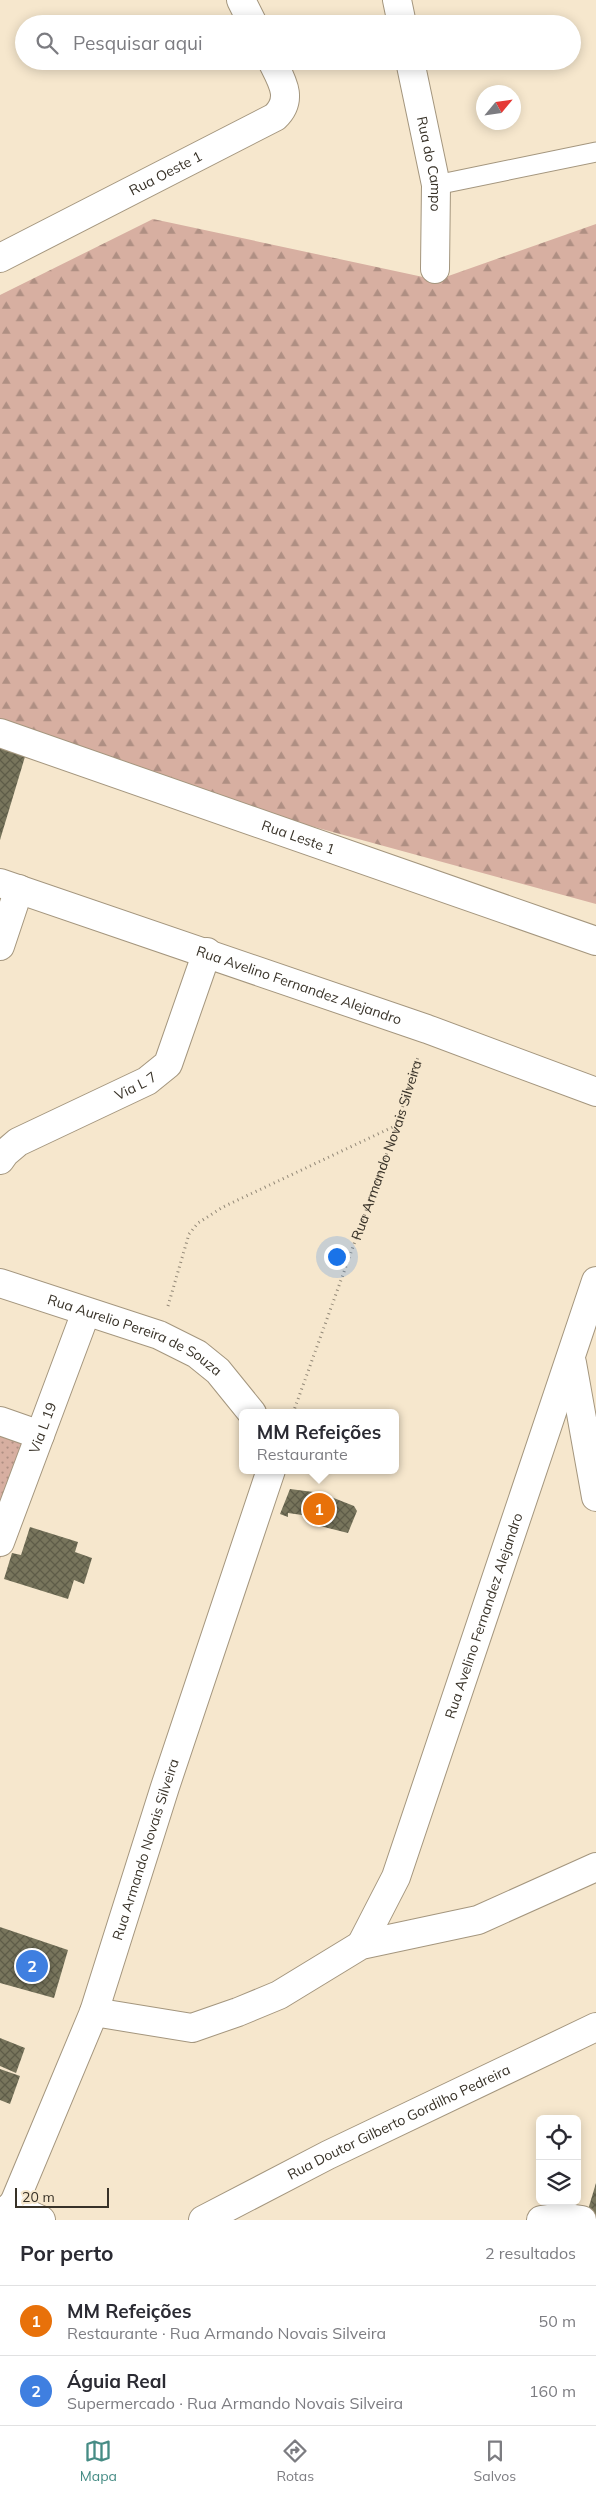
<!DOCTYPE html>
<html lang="pt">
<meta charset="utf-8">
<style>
body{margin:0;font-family:Mulish,sans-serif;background:#f2f2f3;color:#2b2b33}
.controls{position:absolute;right:15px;bottom:15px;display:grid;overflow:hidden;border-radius:8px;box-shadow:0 2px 12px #0003}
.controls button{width:45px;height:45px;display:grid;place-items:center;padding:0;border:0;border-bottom:1px solid #e1e1e2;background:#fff;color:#2b2b33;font:25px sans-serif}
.compass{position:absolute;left:476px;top:85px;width:45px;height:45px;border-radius:50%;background:#fff;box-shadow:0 2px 12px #0003;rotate:61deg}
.scale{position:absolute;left:15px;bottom:12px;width:94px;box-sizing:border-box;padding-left:5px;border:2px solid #383228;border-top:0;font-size:14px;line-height:18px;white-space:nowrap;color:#383228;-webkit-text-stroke:4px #f6e7cd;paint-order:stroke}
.you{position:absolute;left:336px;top:1256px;width:18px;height:18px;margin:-12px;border:4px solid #fff;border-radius:50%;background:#1a73e8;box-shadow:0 0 0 8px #1a73e833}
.badge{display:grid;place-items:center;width:32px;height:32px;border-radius:50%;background:#468c85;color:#fff;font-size:16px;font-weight:700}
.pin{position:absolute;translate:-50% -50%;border:2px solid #fff;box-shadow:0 1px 5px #0006}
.popup{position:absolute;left:239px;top:1409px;width:160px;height:65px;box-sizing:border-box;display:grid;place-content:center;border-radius:8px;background:#fff;filter:drop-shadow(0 1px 4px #0005);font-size:16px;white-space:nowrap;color:#7c7c81}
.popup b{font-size:19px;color:#2b2b33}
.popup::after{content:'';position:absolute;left:50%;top:100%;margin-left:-10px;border:10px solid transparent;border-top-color:#fff}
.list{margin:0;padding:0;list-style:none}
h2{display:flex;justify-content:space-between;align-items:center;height:65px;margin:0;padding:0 20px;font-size:21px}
h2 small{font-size:16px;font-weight:400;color:#7c7c81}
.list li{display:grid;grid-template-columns:32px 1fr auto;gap:15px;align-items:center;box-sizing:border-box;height:70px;padding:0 20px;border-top:1px solid #e1e1e2}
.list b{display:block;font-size:19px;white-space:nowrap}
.list p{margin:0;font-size:16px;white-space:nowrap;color:#7c7c81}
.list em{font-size:16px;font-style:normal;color:#7c7c81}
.icon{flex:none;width:28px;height:28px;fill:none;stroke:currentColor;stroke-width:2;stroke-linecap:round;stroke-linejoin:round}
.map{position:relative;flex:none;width:596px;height:2220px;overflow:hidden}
.search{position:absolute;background:#fff;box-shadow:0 2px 12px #0003;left:15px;right:15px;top:15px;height:55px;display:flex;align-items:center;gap:12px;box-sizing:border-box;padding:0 18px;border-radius:28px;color:#7c7c81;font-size:19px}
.sheet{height:205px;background:#fff}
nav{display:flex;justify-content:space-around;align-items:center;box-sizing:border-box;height:70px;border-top:1px solid #e1e1e2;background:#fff;font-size:14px;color:#7c7c81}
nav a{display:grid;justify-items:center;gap:2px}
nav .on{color:#468c85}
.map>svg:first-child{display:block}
.grass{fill:url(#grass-dots)}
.forest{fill:url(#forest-firs)}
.building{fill:url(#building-cross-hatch)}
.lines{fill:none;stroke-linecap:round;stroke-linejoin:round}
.lane-casing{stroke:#a4967e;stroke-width:21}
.street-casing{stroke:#a4967e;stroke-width:30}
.path{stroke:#928877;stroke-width:3;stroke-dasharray:1 4;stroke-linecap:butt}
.lane{stroke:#fff;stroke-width:19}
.street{stroke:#fff;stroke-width:28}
.labels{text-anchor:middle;stroke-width:5;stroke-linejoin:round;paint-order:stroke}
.street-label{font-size:14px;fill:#383228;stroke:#f6e7cd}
</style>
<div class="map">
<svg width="596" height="2220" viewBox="0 0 596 2220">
<defs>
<pattern id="grass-dots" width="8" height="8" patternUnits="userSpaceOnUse" patternTransform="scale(1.25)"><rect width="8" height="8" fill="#d7afa1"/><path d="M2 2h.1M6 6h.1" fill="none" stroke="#af8f83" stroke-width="1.8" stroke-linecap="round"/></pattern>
<pattern id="forest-firs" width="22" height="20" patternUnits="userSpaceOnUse" patternTransform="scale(1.25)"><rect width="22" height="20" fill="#d7afa1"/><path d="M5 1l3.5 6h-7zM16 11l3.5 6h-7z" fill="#af8f83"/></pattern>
<pattern id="building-cross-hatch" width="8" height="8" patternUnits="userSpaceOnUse" patternTransform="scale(1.25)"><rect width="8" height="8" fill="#78755c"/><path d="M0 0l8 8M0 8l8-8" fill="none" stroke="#5e5c48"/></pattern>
</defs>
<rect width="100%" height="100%" fill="#f6e7cd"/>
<polygon class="grass" points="0,1426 46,1442 0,1559"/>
<polygon class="forest" points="153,219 437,280 596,224 596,904 0,741 0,295"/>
<g class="building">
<polygon points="0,741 27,750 0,840"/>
<polygon points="290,1489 321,1493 354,1506 357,1511 348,1533 308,1523 309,1516 288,1513 288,1517 280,1514"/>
<polygon points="30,1527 78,1542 75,1552 92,1558 84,1584 74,1580 68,1599 4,1579 12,1553 21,1555"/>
<polygon points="0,1927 68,1950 54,1998 0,1983"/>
<polygon points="0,2038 25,2048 16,2073 0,2066"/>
<polygon points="0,2069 20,2076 10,2104 0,2100"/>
<polygon points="596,2183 596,2216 587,2213"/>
</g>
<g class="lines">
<defs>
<polyline id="lane" points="436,185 596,152"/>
<g id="street">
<polyline points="241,0 253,24"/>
<polyline points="397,0 402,24"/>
<path id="s2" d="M410,61L436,185L435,269"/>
<path id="s3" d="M0,258L275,117C294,99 282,81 272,61"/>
<path id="s4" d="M0,733L596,941"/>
<path id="s5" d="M0,883L427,1029L596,1092"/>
<polyline points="0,946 19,889"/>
<path id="s6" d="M0,1160L5,1153L18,1142L147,1081L168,1064L207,952"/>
<path id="s7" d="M0,1283L159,1335L197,1354L218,1371L252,1413"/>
<polyline points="572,1363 596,1497"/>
<polyline points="0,1421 40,1435"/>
<path id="s8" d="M0,1542L86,1312"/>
<path id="s9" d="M361,1945L396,1877L596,1281"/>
<polyline points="94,2012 192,2028 238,2012 279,1995 361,1945 478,1920 596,1867"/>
<polyline points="11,2206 41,2220"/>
<path id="s10" d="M7,2220L94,2012L165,1787L271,1470"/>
<path id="s11" d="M203,2220L328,2155L596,2027"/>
<polyline points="541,2220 561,2217 582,2220"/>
</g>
</defs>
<use href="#lane" class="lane-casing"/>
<use href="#street" class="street-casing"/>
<g class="path">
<polyline points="168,1306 189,1234 198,1223 223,1207 397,1125"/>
<path id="s1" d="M293,1413L397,1125L418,1057"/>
</g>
<use href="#lane" class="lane"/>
<use href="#street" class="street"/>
</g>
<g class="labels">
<g class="street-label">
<text dy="5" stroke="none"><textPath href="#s2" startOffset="105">Rua do Campo</textPath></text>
<text dy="5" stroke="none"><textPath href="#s3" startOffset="186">Rua Oeste 1</textPath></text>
<text dy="5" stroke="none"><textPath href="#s4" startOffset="316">Rua Leste 1</textPath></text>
<text dy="5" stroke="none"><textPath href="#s5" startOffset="316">Rua Avelino Fernandez Alejandro</textPath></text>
<text dy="5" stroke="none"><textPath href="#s6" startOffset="156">Via L 7</textPath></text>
<text dy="5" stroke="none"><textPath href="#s1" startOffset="279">Rua Armando Novais Silveira</textPath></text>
<text dy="5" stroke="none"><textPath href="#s7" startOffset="145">Rua Aurelio Pereira de Souza</textPath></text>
<text dy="5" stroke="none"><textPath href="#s8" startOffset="122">Via L 19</textPath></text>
<text dy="5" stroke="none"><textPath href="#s9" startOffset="352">Rua Avelino Fernandez Alejandro</textPath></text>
<text dy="5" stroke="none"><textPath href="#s10" startOffset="396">Rua Armando Novais Silveira</textPath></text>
<text dy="5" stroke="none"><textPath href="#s11" startOffset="219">Rua Doutor Gilberto Gordilho Pedreira</textPath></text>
</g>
</g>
</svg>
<div class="controls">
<button><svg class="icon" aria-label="locate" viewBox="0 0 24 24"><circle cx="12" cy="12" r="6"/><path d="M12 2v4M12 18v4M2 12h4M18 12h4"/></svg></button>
<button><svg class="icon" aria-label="layers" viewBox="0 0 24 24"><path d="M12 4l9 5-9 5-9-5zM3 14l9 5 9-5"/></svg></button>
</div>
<svg class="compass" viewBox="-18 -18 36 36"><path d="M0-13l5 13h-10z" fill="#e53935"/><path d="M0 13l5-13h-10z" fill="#7c7c81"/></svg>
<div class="scale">20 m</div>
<div class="you"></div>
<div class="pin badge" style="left:319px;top:1509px;background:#e8710a">1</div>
<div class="popup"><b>MM Refeições</b>Restaurante</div>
<div class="pin badge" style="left:32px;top:1966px;background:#3f7fe0">2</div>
<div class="search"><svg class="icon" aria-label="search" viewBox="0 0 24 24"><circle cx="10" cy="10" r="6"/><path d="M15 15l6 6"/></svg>Pesquisar aqui</div>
</div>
<section class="sheet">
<h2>Por perto<small>2 resultados</small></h2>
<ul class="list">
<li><span class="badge" style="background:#e8710a">1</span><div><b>MM Refeições</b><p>Restaurante · Rua Armando Novais Silveira</p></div><em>50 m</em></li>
<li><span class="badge" style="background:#3f7fe0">2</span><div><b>Águia Real</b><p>Supermercado · Rua Armando Novais Silveira</p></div><em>160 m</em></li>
</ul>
</section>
<nav>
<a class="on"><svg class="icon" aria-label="map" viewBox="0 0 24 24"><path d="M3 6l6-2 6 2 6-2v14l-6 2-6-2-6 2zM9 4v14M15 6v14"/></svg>Mapa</a>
<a><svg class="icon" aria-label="directions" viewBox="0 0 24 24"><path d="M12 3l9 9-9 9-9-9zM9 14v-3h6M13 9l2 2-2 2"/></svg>Rotas</a>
<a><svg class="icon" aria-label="saved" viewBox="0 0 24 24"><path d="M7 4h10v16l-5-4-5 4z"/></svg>Salvos</a>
</nav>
